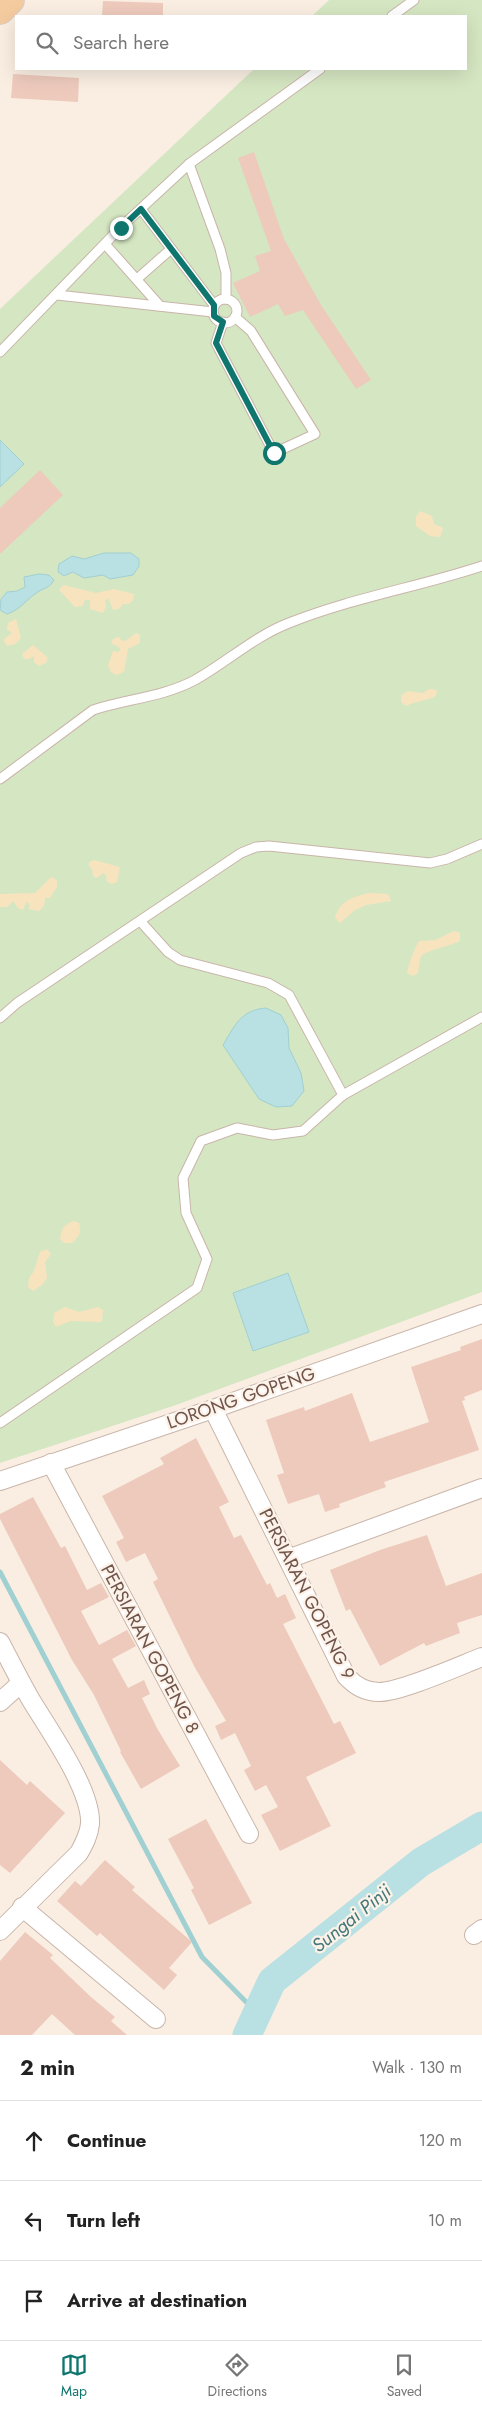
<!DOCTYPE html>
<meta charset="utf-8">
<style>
body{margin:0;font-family:Jost,sans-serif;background:#f6f6f6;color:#222}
.stop{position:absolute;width:15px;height:15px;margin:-11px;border:4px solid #0f766e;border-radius:50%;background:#fff}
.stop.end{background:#0f766e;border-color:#fff;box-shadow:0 1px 5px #0008}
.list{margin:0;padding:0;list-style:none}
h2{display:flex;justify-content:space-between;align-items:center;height:65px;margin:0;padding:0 20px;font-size:21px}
h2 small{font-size:16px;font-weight:400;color:#767676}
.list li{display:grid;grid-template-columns:32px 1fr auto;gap:15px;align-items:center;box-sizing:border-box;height:80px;padding:0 20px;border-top:1px solid #e0e0e0}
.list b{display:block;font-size:19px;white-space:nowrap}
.list em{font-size:16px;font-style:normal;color:#767676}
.icon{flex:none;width:28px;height:28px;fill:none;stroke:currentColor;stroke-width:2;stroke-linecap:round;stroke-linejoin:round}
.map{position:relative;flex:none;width:482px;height:2035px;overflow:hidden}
.search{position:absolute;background:#fff;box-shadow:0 5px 20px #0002;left:15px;right:15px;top:15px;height:55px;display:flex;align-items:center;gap:12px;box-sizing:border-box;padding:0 18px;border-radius:0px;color:#767676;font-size:19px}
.sheet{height:305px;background:#fff}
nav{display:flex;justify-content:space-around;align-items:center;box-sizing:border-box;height:70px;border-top:1px solid #e0e0e0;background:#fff;font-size:14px;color:#767676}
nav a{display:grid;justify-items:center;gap:2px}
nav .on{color:#0f766e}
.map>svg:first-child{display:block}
.green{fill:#d5e6c2}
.sand{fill:#f7e4bf}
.water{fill:#b9e0e2;stroke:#a0d0d2}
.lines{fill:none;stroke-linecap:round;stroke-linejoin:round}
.stream{stroke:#a0d0d2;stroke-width:5}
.river{stroke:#b9e0e2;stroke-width:29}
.building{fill:#edcabc}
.service-casing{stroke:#c9b5aa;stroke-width:11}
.minor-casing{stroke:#c9b5aa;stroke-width:20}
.primary-casing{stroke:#d7cfcd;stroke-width:30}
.service{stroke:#fff;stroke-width:9}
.minor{stroke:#fff;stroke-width:18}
.primary{stroke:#f4cb9f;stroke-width:28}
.route{stroke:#0f766e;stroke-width:6}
.labels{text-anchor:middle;stroke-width:4.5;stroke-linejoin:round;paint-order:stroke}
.street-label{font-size:18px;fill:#6f544b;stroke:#fdf2e8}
.water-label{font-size:19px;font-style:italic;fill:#43787b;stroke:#fdf2e8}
</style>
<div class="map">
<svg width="482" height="2035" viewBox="0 0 482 2035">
<rect width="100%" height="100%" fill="#faeee2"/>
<polygon class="green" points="329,0 482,0 482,1292 176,1405 0,1463 0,309 254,69 466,69 466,16 312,16"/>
<g class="sand">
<polygon points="420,511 432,516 434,524 443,528 440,537 430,536 416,526 416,517"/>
<polygon points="63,585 96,593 114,589 134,594 133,600 129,604 123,604 119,609 113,610 108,598 105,601 106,607 103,613 90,609 90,600 85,600 82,606 75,607 59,590"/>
<polygon points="16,619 21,638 15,644 7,646 3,640 12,633 7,629 8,623"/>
<polygon points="136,633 140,635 140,643 128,649 124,672 116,675 110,671 108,665 113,651 119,652 120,648 111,643 113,639 119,637 122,641 127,640"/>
<polygon points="33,645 48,658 46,663 39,666 34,662 34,656 29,659 24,659 22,654"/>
<path d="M429,689L437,690L436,696C426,701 416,701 406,706L401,702V695L408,691L423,693Z"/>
<polygon points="94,860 120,867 117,882 112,884 107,882 106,875 103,873 97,878 93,876 92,869 89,866 89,862"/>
<polygon points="51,877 57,880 57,887 50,898 45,898 44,906 39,911 28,909 30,906 27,901 23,910 18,908 13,901 7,907 0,907 0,894 35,893"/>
<path d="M370,893L388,894L391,901L366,905L355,910L340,923L335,918C339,901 354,896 370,893Z"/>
<path d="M454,931L460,933V941C451,946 425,950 421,957C419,961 419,969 418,973L413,976L407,973C409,964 414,949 419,941L435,940Z"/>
<path d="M74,1221L79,1223C82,1232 79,1237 72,1243H64L60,1239C61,1229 64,1224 74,1221Z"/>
<polygon points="47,1249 51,1254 45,1262 47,1278 42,1285 33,1291 28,1287 29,1278 34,1271 40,1252"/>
<polygon points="65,1307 79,1312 98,1307 103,1310 102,1322 71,1321 56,1327 53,1322 54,1313"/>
</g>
<g class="water">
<polygon points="0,440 24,464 0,487"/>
<polygon points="104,553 131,553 139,559 139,566 133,575 110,579 103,575 84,578 73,572 64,576 58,572 59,564 72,556 84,559"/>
<path d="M39,574L49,575L54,580C49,589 45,587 38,592C26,599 22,609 7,614L0,610L1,599L7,592L17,591L25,587L24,577Z"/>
<path d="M266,1008L281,1015L288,1028L289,1048L301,1073L304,1091L292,1106L276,1107L259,1099L223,1045C235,1025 241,1010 266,1008Z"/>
<polygon points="288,1273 309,1332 253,1351 233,1293"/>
</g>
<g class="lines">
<polyline class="stream" points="0,1572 202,1957 257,2013"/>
<polyline class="river" points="247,2035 272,1981 421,1862 482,1826"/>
</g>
<g class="building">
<polygon points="103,1 163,3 163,16 102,16"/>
<polygon points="13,74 79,78 78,102 11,98"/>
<polygon points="254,152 284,239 321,305 371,380 356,389 303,310 285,316 278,304 250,317 233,283 260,271 255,256 271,251 238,158"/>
<polygon points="40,470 63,495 0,554 0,508"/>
<polygon points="482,1339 482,1390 464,1397 465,1400 462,1401 479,1450 384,1482 386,1487 339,1504 340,1507 325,1512 319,1494 288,1504 277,1475 284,1473 266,1420 304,1407 305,1411 352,1393 370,1442 429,1422 411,1367 461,1350 460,1347"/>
<polygon points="196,1438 229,1502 219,1507 234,1538 241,1535 267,1585 270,1583 277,1598 285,1594 296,1618 283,1624 334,1724 340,1721 356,1753 306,1777 331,1826 280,1851 261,1815 278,1807 266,1785 255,1791 244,1770 251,1766 235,1733 221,1740 215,1726 226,1721 194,1666 153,1582 158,1579 145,1553 126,1562 116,1542 124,1538 102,1496 164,1464 160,1458"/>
<polygon points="33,1497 61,1548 65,1546 87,1590 101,1583 109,1597 81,1611 99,1645 127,1630 136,1646 112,1659 128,1688 144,1680 150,1694 142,1698 158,1730 180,1766 141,1789 120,1752 121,1751 94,1695 72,1660 0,1519 0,1514"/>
<polygon points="427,1535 446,1586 482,1573 482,1615 457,1623 460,1633 426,1646 424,1643 380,1666 350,1609 346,1611 330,1570 380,1550"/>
<polygon points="0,1760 27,1785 30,1781 65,1813 10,1873 0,1865"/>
<polygon points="206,1819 252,1903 209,1925 191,1890 194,1888 168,1839"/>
<polygon points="105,1860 135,1887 132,1890 192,1942 169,1968 177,1975 164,1990 100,1933 97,1936 57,1901 75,1881 81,1886"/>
<polygon points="25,1932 53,1955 50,1958 91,1997 115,2017 111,2021 127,2035 75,2035 52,2014 32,2035 0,2035 0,1961"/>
</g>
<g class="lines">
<defs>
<g id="service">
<polyline points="392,16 414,0"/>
<polyline points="189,164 220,249 226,273 226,299"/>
<polyline points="141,209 214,305"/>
<polyline points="105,244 160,306"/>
<polyline points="137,279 171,249"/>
<polyline points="57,295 213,312"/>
<circle cx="225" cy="311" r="12"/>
<polyline points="223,322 216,343 274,453 315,434 251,331 235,317"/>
<polyline points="0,352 121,227 189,164 320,69"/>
<path d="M0,779L93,710C127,699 163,697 195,680C227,662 255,636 289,623C351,598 419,587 482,566"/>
<polyline points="0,1018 17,1003 241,853 256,847 269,846 430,863 447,859 482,844"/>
<polyline points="343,1095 482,1017"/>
<polyline points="0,1423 197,1288 207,1259 186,1213 183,1178 201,1141 237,1128 273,1135 303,1131 343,1095 289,995 268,983 180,960 168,952 141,922"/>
</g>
<g id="minor">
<path d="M213,1409L346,1676C355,1686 365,1692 379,1692C401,1692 459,1666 482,1657"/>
<polyline points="51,1463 249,1834"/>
<polyline points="0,1481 213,1409 482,1314"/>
<polyline points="288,1559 482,1488"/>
<path d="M0,1642C10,1661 20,1681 31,1700C49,1730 92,1790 90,1824C89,1835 84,1844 79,1853L0,1931"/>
<polyline points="0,1702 21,1683"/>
<polyline points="22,1907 156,2019"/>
<polyline points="474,1935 482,1929"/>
</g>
<polyline id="primary" points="0,10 10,0"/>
</defs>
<use href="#service" class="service-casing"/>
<use href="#minor" class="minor-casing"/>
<use href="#primary" class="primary-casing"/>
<use href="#service" class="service"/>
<use href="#minor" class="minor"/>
<use href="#primary" class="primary"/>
</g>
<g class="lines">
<polyline class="route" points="121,228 141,209 214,305 214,316 223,322 216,343 274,453"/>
</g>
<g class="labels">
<g class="street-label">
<text transform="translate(241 1398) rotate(-19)" y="6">LORONG GOPENG</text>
<text transform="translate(307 1594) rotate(63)" y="6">PERSIARAN GOPENG 9</text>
<text transform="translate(150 1649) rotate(62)" y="6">PERSIARAN GOPENG 8</text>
</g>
<g class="water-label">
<text transform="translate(351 1918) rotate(-39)" y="7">Sungai Pinji</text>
</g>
</g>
</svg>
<div class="stop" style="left:274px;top:453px"></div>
<div class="stop end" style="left:121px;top:228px"></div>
<div class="search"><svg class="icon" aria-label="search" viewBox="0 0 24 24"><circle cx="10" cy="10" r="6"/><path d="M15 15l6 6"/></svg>Search here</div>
</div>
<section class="sheet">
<h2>2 min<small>Walk · 130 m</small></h2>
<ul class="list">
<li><svg class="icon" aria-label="ahead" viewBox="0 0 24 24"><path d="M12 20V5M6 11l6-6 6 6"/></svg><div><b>Continue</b></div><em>120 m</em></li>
<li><svg class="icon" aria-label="left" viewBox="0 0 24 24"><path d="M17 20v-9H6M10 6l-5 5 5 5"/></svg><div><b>Turn left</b></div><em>10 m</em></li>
<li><svg class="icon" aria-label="arrive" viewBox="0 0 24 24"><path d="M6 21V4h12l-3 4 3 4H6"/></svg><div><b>Arrive at destination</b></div></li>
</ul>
</section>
<nav>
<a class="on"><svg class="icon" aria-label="map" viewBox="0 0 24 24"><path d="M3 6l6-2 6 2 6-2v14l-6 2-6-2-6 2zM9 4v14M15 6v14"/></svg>Map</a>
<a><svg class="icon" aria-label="directions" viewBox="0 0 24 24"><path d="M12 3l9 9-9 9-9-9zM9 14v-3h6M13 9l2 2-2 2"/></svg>Directions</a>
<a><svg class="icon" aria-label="saved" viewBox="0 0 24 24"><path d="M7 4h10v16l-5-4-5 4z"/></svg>Saved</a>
</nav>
